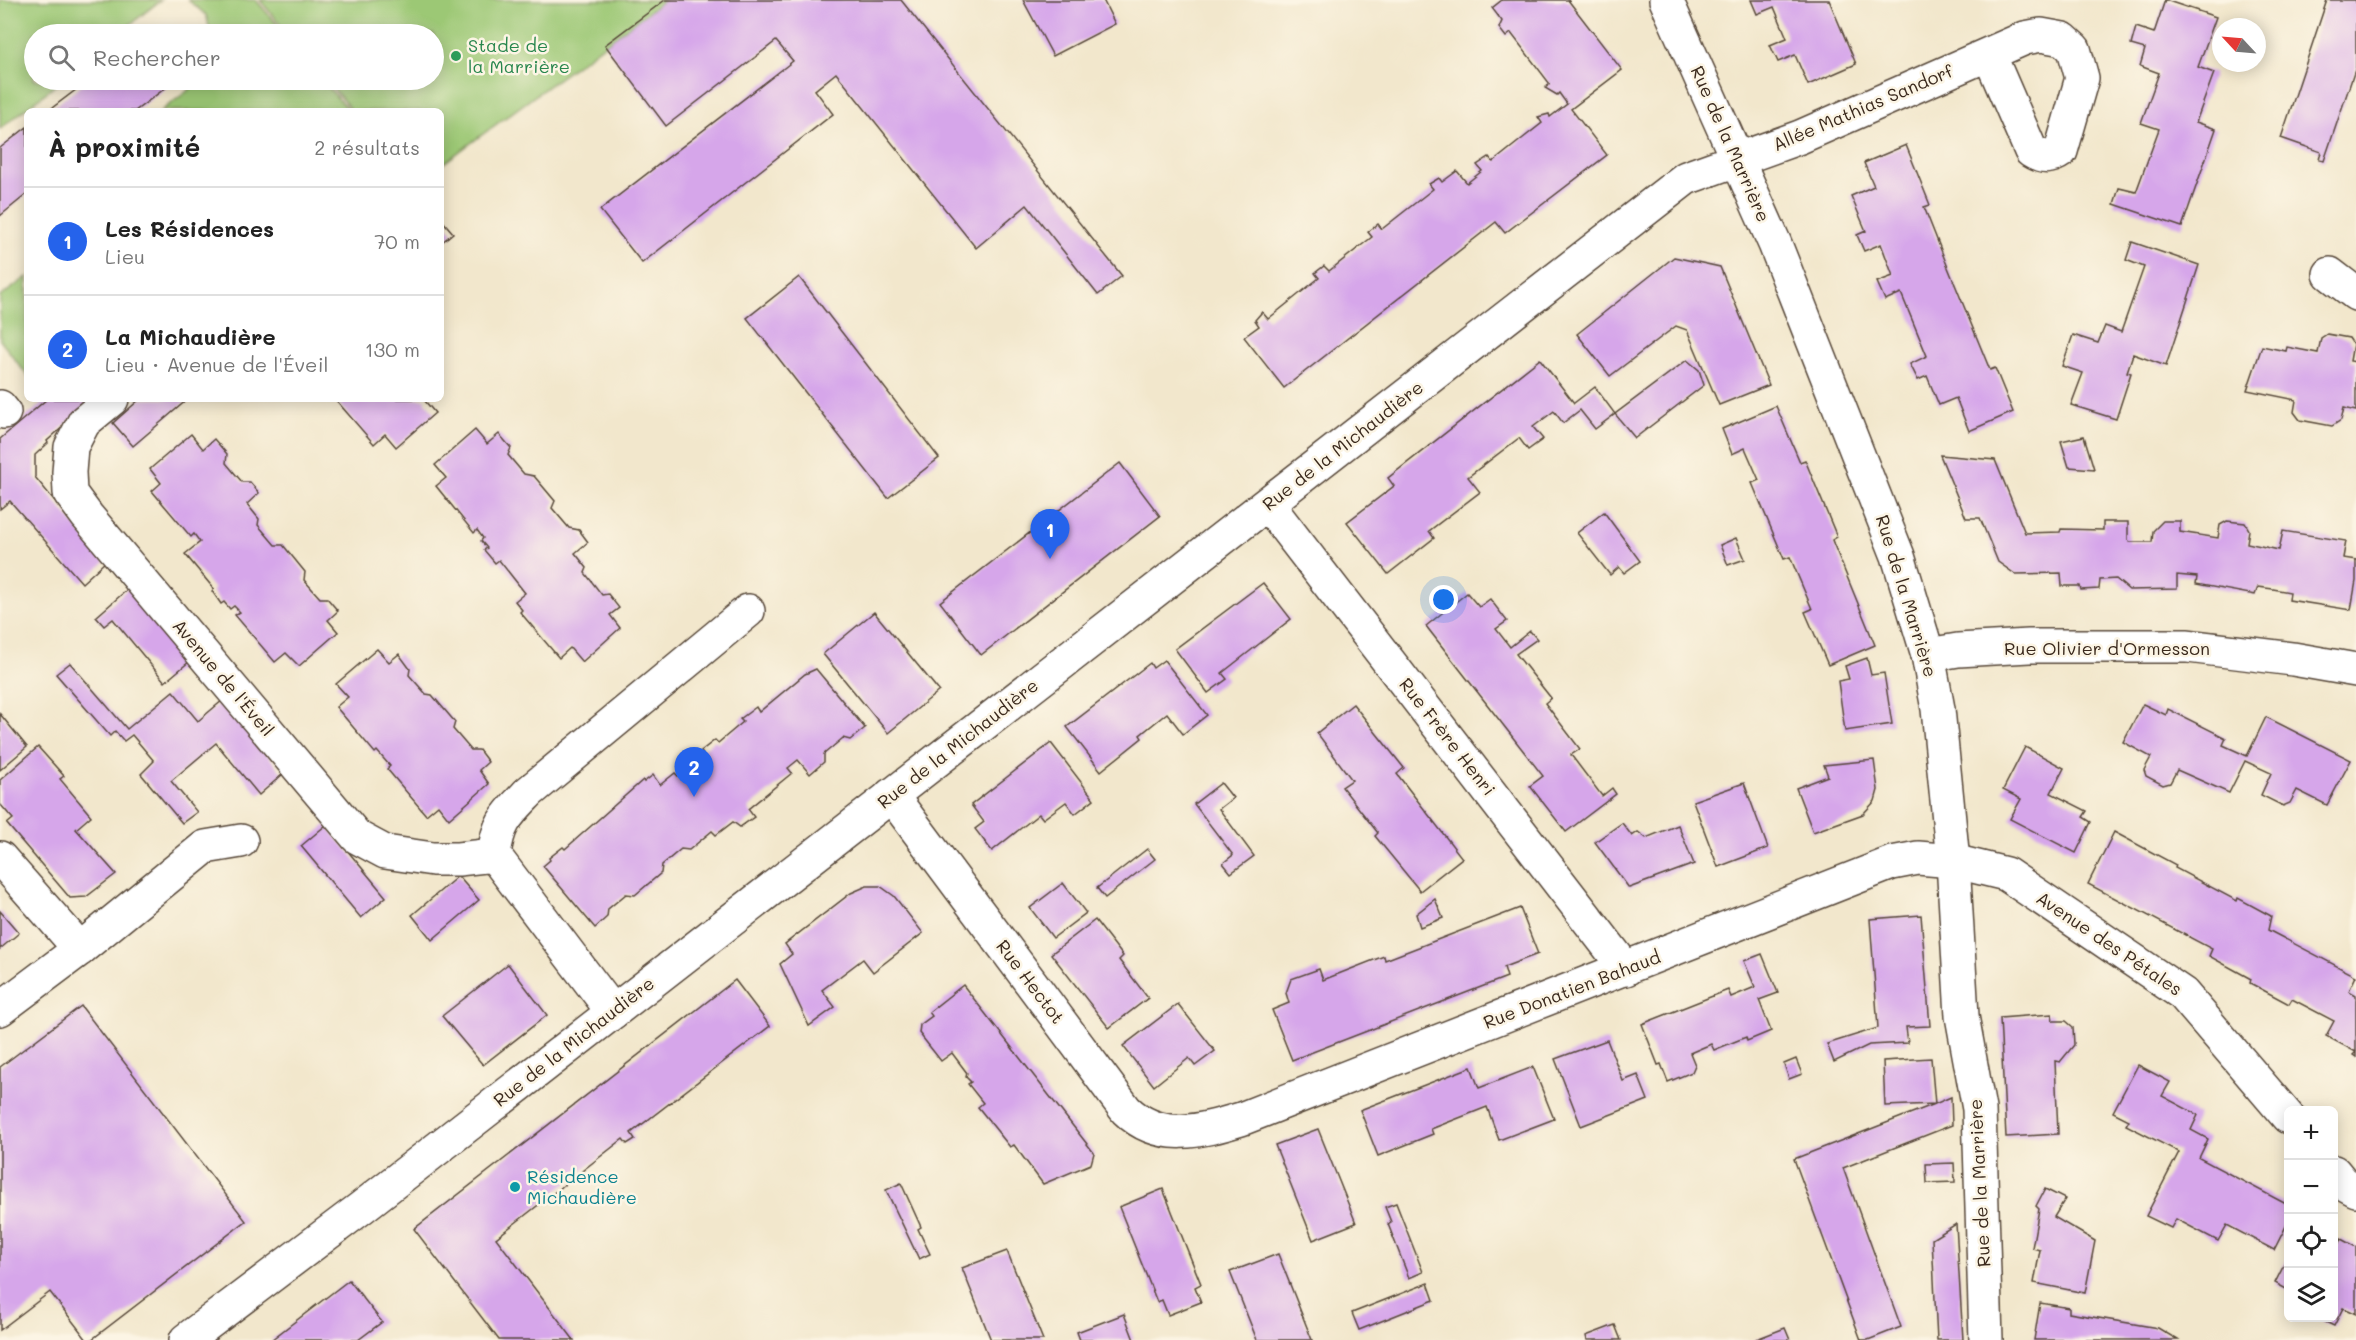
<!DOCTYPE html>
<html lang="fr">
<meta charset="utf-8">
<style>
body{margin:0;font-family:Mali,sans-serif;background:#f2f2f2;color:#222}
.controls{position:absolute;right:18px;bottom:18px;display:grid;overflow:hidden;border-radius:9px;box-shadow:0 3px 15px #0003}
.controls button{width:54px;height:54px;display:grid;place-items:center;padding:0;border:0;border-bottom:2px solid #e0e0e0;background:#fff;color:#222;font:30px sans-serif}
.compass{position:absolute;left:2212px;top:18px;width:54px;height:54px;border-radius:50%;background:#fff;box-shadow:0 3px 15px #0003;rotate:296deg}
.you{position:absolute;left:1444px;top:600px;width:21px;height:21px;margin:-15px;border:4px solid #fff;border-radius:50%;background:#1a73e8;box-shadow:0 0 0 9px #1a73e833}
.badge{display:grid;place-items:center;width:39px;height:39px;border-radius:50%;background:#2563eb;color:#fff;font-size:20px;font-weight:700}
.pin{position:absolute;translate:-50% -50px;filter:drop-shadow(0 2px 3px #0008)}
.pin::after{content:'';position:absolute;top:32px;width:21px;height:18px;background:inherit;clip-path:polygon(0 0,100% 0,50% 100%)}
.list{margin:0;padding:0;list-style:none}
h2{display:flex;justify-content:space-between;align-items:center;height:78px;margin:0;padding:0 24px;font-size:26px}
h2 small{font-size:20px;font-weight:400;color:#767676}
.list li{display:grid;grid-template-columns:39px 1fr auto;gap:18px;align-items:center;box-sizing:border-box;height:108px;padding:0 24px;border-top:2px solid #e0e0e0}
.list b{display:block;font-size:22px;white-space:nowrap}
.list p{margin:0;font-size:20px;white-space:nowrap;color:#767676}
.list em{font-size:20px;font-style:normal;color:#767676}
.icon{flex:none;width:33px;height:33px;fill:none;stroke:currentColor;stroke-width:2;stroke-linecap:round;stroke-linejoin:round}
.map{position:relative;flex:none;width:2356px;height:1340px;overflow:hidden}
.search{position:absolute;background:#fff;box-shadow:0 3px 15px #0003;left:24px;top:24px;width:420px;height:66px;display:flex;align-items:center;gap:15px;box-sizing:border-box;padding:0 21px;border-radius:33px;color:#767676;font-size:22px}
.panel{position:absolute;background:#fff;box-shadow:0 3px 15px #0003;left:24px;top:108px;width:420px;height:294px;border-radius:9px}
.map>svg:first-child{display:block}
.green{fill:#9cc875;stroke:#6c794a;stroke-width:1.5}
.building{fill:#d6a6ea}
.lines{fill:none;stroke-linecap:round;stroke-linejoin:round}
.minor-casing{stroke:#564638;stroke-width:36}
.tertiary-casing{stroke:#564638;stroke-width:36}
.minor{stroke:#fff;stroke-width:33}
.tertiary{stroke:#fff;stroke-width:33}
.leisure-dot{fill:#2e9e5b;stroke:#fcf5e5;stroke-width:2}
.culture-dot{fill:#0f9aa8;stroke:#fcf5e5;stroke-width:2}
.labels{text-anchor:middle;stroke-width:5;stroke-linejoin:round;paint-order:stroke}
.leisure-label{font-size:18px;fill:#27864d;stroke:#fcf5e5;text-anchor:start}
.street-label{font-size:18px;fill:#3b2a1e;stroke:#fcf5e5}
.culture-label{font-size:18px;fill:#0d838f;stroke:#fcf5e5;text-anchor:start}
</style>
<div class="map">
<svg width="2356" height="1340" viewBox="0 0 2356 1340">
<rect width="100%" height="100%" fill="#fcf5e5"/>
<filter id="ink" filterUnits="userSpaceOnUse"><feTurbulence type="fractalNoise" baseFrequency=".0167" numOctaves="2"/><feDisplacementMap in="SourceGraphic" scale="12" xChannelSelector="R" yChannelSelector="G"/><feConvolveMatrix kernelMatrix="1 2 1 2 8 2 1 2 1" color-interpolation-filters="sRGB"/></filter>
<filter id="wash" filterUnits="userSpaceOnUse"><feTurbulence type="fractalNoise" baseFrequency=".008" numOctaves="4" result="noise"/><feDisplacementMap in="SourceGraphic" scale="24" xChannelSelector="R" yChannelSelector="G"/><feGaussianBlur stdDeviation="1.35" result="paint"/><feColorMatrix in="noise" values="0 0 0 0 0 0 0 0 0 0 0 0 0 0 0 0 0 1.4 0 .05"/><feComposite in="paint" operator="in"/></filter>
<g filter="url(#wash)">
<rect width="100%" height="100%" fill="#f2e7cc"/>
<g class="green">
<polygon points="0,0 161,0 118,34 34,34 34,80 62,80 0,129"/>
<polygon points="188,0 256,0 285,34 211,34 206,15"/>
<polygon points="260,0 665,0 441,165 441,111 352,111 326,80 434,80 434,34 288,34"/>
<polygon points="195,80 322,80 349,111 161,111 190,89"/>
<polygon points="27,277 27,375 0,340 0,297"/>
</g>
<g id="blocks">
<g class="building">
<polygon points="665,0 901,0 1122,276 1098,295 1027,205 976,248 836,73 815,90 833,114 642,263 600,210 793,61 776,41 666,126 605,45"/>
<polygon points="1023,0 1103,0 1115,24 1053,56"/>
<polygon points="1502,0 1568,0 1622,70 1571,109 1607,155 1505,233 1496,222 1284,388 1244,337 1259,326 1255,320 1262,312 1268,319 1319,278 1315,273 1324,266 1329,271 1372,237 1368,232 1378,224 1382,229 1433,189 1429,184 1439,178 1442,182 1457,171 1467,183 1482,171 1477,165 1489,157 1493,162 1542,123 1538,117 1549,114 1550,117 1567,104 1559,93 1557,95 1545,88 1550,84 1511,33 1506,37 1499,28 1502,21 1492,8"/>
<polygon points="1751,0 1829,0 1856,64 1808,85 1795,55 1778,62 1770,45 1787,38 1774,7 1757,14"/>
<polygon points="2165,0 2216,17 2198,67 2214,73 2196,122 2216,129 2182,227 2114,204 2119,188 2136,192 2159,129 2141,123 2159,73 2140,66 2145,49 2131,45 2136,27 2154,33"/>
<polygon points="2327,0 2356,0 2356,67 2324,161 2319,160 2321,152 2281,138"/>
<polygon points="89,80 176,80 135,111 48,111"/>
<polygon points="27,127 27,194 0,216 0,148"/>
<polygon points="1906,145 1930,205 1924,207 1945,260 1990,370 1995,368 2013,412 1969,431 1956,398 1939,405 1927,376 1918,380 1910,364 1927,356 1901,293 1885,300 1877,282 1893,276 1881,244 1864,251 1857,235 1866,231 1851,196 1874,186 1864,163"/>
<polygon points="441,219 453,233 441,243"/>
<polygon points="2132,242 2199,265 2166,366 2133,354 2127,372 2131,373 2116,419 2071,405 2083,373 2062,366 2073,335 2098,343 2105,326 2121,332 2144,267 2126,260"/>
<polygon points="1674,257 1720,267 1769,385 1719,405 1687,330 1676,326 1610,376 1577,334"/>
<polygon points="799,277 939,458 888,498 747,318"/>
<polygon points="2327,334 2349,338 2353,344 2350,361 2356,362 2356,411 2344,408 2341,420 2332,426 2300,420 2294,412 2296,400 2247,390 2262,346 2286,351 2287,347 2318,353 2321,338"/>
<polygon points="1540,359 1574,403 1595,387 1615,414 1595,429 1580,410 1563,423 1554,411 1533,427 1543,439 1528,450 1519,438 1468,477 1480,492 1429,531 1434,538 1388,574 1347,522 1394,486 1388,478"/>
<polygon points="1687,360 1699,370 1704,385 1635,438 1615,414"/>
<polygon points="47,399 94,399 47,441 48,443 35,455 35,477 105,562 82,583 10,501 0,509 0,439"/>
<polygon points="140,399 188,399 133,446 113,423"/>
<polygon points="335,399 427,399 425,401 435,413 396,447 385,434 374,444"/>
<polygon points="1776,406 1800,462 1805,460 1837,537 1832,540 1875,645 1828,665 1805,612 1812,609 1790,557 1784,559 1752,483 1759,480 1745,448 1732,454 1722,429"/>
<polygon points="475,430 487,444 499,434 511,448 508,455 524,474 534,476 555,501 552,508 569,528 579,530 588,542 575,553 587,568 585,573 602,595 608,594 619,608 610,615 620,628 582,662 570,648 559,658 520,612 522,610 515,601 525,593 499,560 495,563 484,550 487,548 481,541 483,538 477,530 474,533 436,486 446,478 435,465"/>
<polygon points="191,434 203,449 214,439 227,454 226,463 242,482 250,482 259,493 247,504 259,519 258,525 275,545 283,545 305,572 304,580 320,598 327,598 338,611 328,620 338,632 299,666 286,653 275,662 235,615 240,612 234,606 230,609 224,602 221,604 212,591 214,589 185,554 200,542 194,534 191,537 152,491 161,483 150,469"/>
<polygon points="2084,436 2094,469 2069,467 2061,441"/>
<polygon points="1940,455 1995,460 2025,533 2060,532 2061,529 2103,530 2103,522 2128,522 2128,540 2130,542 2152,542 2153,531 2163,521 2180,521 2180,532 2218,538 2220,525 2227,521 2245,523 2249,530 2247,543 2279,550 2283,531 2346,541 2343,558 2356,560 2356,581 2351,610 2289,600 2290,592 2273,589 2258,587 2255,595 2196,584 2197,577 2177,575 2177,589 2129,590 2116,579 2100,580 2099,589 2081,590 2080,586 2062,586 2061,573 2015,574 1998,562 1980,518 1966,518"/>
<polygon points="1120,463 1160,516 981,655 940,602"/>
<polygon points="1604,512 1640,561 1624,573 1619,567 1610,575 1577,533"/>
<polygon points="1736,538 1745,559 1728,565 1720,545"/>
<polygon points="1263,583 1291,619 1222,673 1227,679 1208,693 1175,649"/>
<polygon points="129,588 190,661 165,682 113,619 104,626 96,617"/>
<polygon points="1467,593 1479,607 1490,599 1507,621 1496,629 1510,647 1530,631 1537,639 1516,654 1551,698 1545,703 1580,749 1571,755 1602,796 1612,788 1616,794 1566,832 1530,786 1543,776 1426,626"/>
<polygon points="874,612 939,691 888,733 823,654"/>
<polygon points="377,649 389,662 399,654 410,669 409,675 426,694 432,695 455,722 453,729 471,750 479,750 488,762 479,770 489,784 449,819 438,805 426,815 387,769 390,766 377,751 375,753 336,707 348,697 336,684"/>
<polygon points="1867,658 1871,675 1884,673 1892,724 1845,731 1838,681 1849,679 1845,666"/>
<polygon points="1164,660 1207,715 1183,734 1167,713 1140,735 1142,738 1101,771 1067,727 1150,663 1153,668"/>
<polygon points="70,663 127,729 173,691 198,721 223,700 283,774 259,795 216,743 171,781 197,812 182,823 141,774 154,761 132,735 124,741 115,731 110,736 56,674"/>
<polygon points="816,669 865,728 850,740 843,738 824,754 824,762 810,774 798,760 788,768 792,773 748,809 754,817 740,827 733,822 716,835 712,831 689,850 681,849 662,865 661,873 635,895 626,894 608,909 607,917 595,928 543,866 550,860 549,858 563,847 565,849 643,780 644,782 653,775 660,785 675,773 678,776 703,755 701,751 715,740 718,743 743,722 740,719 756,707 759,712 805,674"/>
<polygon points="1353,704 1404,768 1397,774 1462,858 1420,891 1375,836 1378,833 1342,787 1352,780 1317,733"/>
<polygon points="2143,704 2166,715 2168,709 2226,738 2223,745 2247,756 2266,717 2351,760 2327,805 2297,790 2290,803 2283,806 2261,795 2271,773 2245,761 2229,793 2177,770 2170,783 2163,785 2146,776 2144,770 2151,757 2123,742"/>
<polygon points="0,714 27,747 0,770"/>
<polygon points="1051,743 1094,799 1075,814 1066,802 1043,819 1039,814 992,851 975,829 984,822 971,805"/>
<polygon points="38,747 64,776 60,779 91,816 76,829 116,874 86,897 70,898 7,824 13,819 0,804 0,780"/>
<polygon points="2025,747 2064,768 2051,793 2087,811 2083,817 2091,822 2076,853 2010,819 2021,799 2003,790"/>
<polygon points="1874,760 1878,790 1875,801 1863,814 1813,832 1796,788 1828,776 1824,765"/>
<polygon points="1221,783 1233,798 1219,809 1254,856 1231,873 1223,863 1233,855 1194,804"/>
<polygon points="1744,783 1768,848 1718,867 1693,801"/>
<polygon points="1622,823 1632,836 1638,832 1646,838 1678,825 1694,864 1629,888 1595,842"/>
<polygon points="326,825 386,897 361,918 301,846"/>
<polygon points="2114,832 2176,865 2175,868 2237,901 2238,898 2271,916 2268,930 2356,976 2349,991 2356,995 2356,1057 2353,1055 2356,1052 2326,1036 2334,1021 2292,999 2289,1004 2250,983 2251,979 2209,956 2212,949 2088,884"/>
<polygon points="1147,849 1155,859 1105,898 1097,888"/>
<polygon points="458,876 479,900 432,940 412,915"/>
<polygon points="1063,883 1086,913 1053,938 1030,908"/>
<polygon points="867,886 880,886 894,896 923,933 873,972 863,959 822,990 835,1007 809,1026 780,964 792,954 785,944 851,893"/>
<polygon points="1435,899 1443,918 1420,927 1416,914"/>
<polygon points="1520,908 1538,954 1504,967 1507,977 1292,1060 1272,1010 1289,1003 1286,993 1291,979 1319,969 1323,980 1384,956 1385,960"/>
<polygon points="0,911 19,933 0,949"/>
<polygon points="1921,915 1930,1026 1906,1027 1908,1043 1869,1045 1834,1062 1827,1044 1878,1028 1870,919"/>
<polygon points="1095,920 1123,956 1119,960 1148,998 1109,1028 1051,954"/>
<polygon points="1762,954 1778,993 1759,1000 1771,1031 1747,1041 1746,1037 1714,1050 1711,1044 1690,1053 1695,1065 1692,1072 1668,1082 1661,1064 1658,1065 1642,1024 1728,990 1731,997 1755,987 1744,961"/>
<polygon points="508,964 547,1015 483,1065 442,1016"/>
<polygon points="735,980 770,1026 631,1133 635,1139 627,1144 623,1139 496,1238 574,1340 499,1340 414,1229"/>
<polygon points="963,985 1094,1153 1091,1164 1043,1184 1014,1145 1010,1147 978,1107 983,1103 968,1084 971,1082 966,1077 967,1073 952,1053 941,1061 919,1033 920,1025 932,1016 929,1012"/>
<polygon points="1178,1004 1215,1051 1195,1066 1189,1058 1154,1086 1123,1046"/>
<polygon points="81,1006 246,1221 91,1340 87,1340 50,1292 0,1330 0,1067"/>
<polygon points="2052,1014 2053,1021 2066,1021 2073,1027 2074,1045 2060,1062 2055,1061 2058,1134 2006,1137 2000,1018"/>
<polygon points="1607,1040 1623,1081 1638,1075 1648,1100 1581,1126 1555,1059"/>
<polygon points="1931,1058 1935,1104 1951,1097 1952,1125 1843,1168 1901,1327 1868,1340 1861,1340 1794,1159 1935,1104 1885,1106 1883,1061"/>
<polygon points="1796,1059 1802,1074 1789,1079 1784,1064"/>
<polygon points="2138,1065 2170,1082 2162,1096 2198,1115 2191,1130 2208,1139 2199,1158 2288,1205 2288,1222 2274,1250 2227,1225 2218,1241 2176,1219 2171,1228 2146,1216 2179,1152 2126,1125 2129,1120 2113,1112"/>
<polygon points="1471,1067 1479,1088 1533,1067 1554,1119 1499,1140 1487,1107 1431,1129 1433,1134 1378,1156 1360,1110"/>
<polygon points="1318,1129 1356,1223 1313,1240 1275,1145"/>
<polygon points="1954,1163 1955,1182 1927,1183 1926,1164"/>
<polygon points="901,1183 921,1227 918,1229 930,1254 919,1259 886,1190"/>
<polygon points="1163,1189 1201,1284 1195,1287 1201,1302 1168,1315 1162,1300 1157,1302 1119,1207"/>
<polygon points="2045,1189 2065,1199 2054,1217 2095,1241 2085,1293 2034,1283 2040,1250 2032,1248 2039,1209 2036,1206"/>
<polygon points="1396,1203 1423,1272 1409,1278 1388,1224 1391,1222 1385,1207"/>
<polygon points="1956,1224 1963,1340 1937,1340 1932,1239"/>
<polygon points="2341,1239 2356,1247 2356,1314 2343,1308 2334,1326 2317,1318 2334,1318 2334,1252"/>
<polygon points="1007,1251 1043,1340 991,1340 962,1268"/>
<polygon points="1278,1254 1312,1340 1257,1340 1230,1272"/>
<polygon points="2288,1257 2288,1290 2275,1283"/>
<polygon points="349,1280 382,1322 358,1340 271,1340"/>
<polygon points="1428,1283 1434,1300 1359,1330 1352,1313"/>
<polygon points="2040,1303 2069,1308 2069,1313 2158,1328 2178,1340 2034,1340"/>
<polygon points="1124,1314 1134,1340 1080,1340 1077,1332"/>
<polygon points="1615,1325 1621,1340 1587,1340 1586,1336"/>
<polygon points="1785,1328 1790,1340 1754,1340"/>
</g>
</g>
</g>
<g filter="url(#ink)">
<use href="#blocks" fill-opacity="0" stroke="#564638" stroke-width="1.5"/>
<g class="lines">
<defs>
<g id="minor">
<polyline points="2330,274 2356,294"/>
<polyline points="112,399 84,422 71,447 69,472 70,493 87,516 357,837 385,852 433,859 458,859 494,855 613,1012"/>
<polyline points="0,407 4,412"/>
<polyline points="1268,505 1626,969"/>
<polyline points="1928,655 1958,650 2029,646 2188,646 2293,659 2356,670"/>
<path d="M891,795L1126,1110C1160,1143 1201,1131 1241,1119L1892,863L1918,858L1953,861L2006,874L2183,994L2288,1117"/>
<path d="M494,855C498,822 507,815 529,792L748,611"/>
<polyline points="0,858 80,949"/>
<polyline points="0,1009 80,949 205,847 241,841"/>
<polyline points="2334,1172 2343,1183 2356,1190"/>
<path d="M186,1340L361,1208L1686,178L1800,137L2025,38L2041,35L2063,39L2074,49L2082,78L2061,151C2050,159 2042,158 2031,151L1989,54"/>
</g>
<polyline id="tertiary" points="1666,0 1775,244 1898,556 1928,655 1938,709 1953,861 1962,1016 1979,1109 1986,1340"/>
</defs>
<use href="#minor" class="minor-casing"/>
<use href="#tertiary" class="tertiary-casing"/>
<use href="#minor" class="minor"/>
<use href="#tertiary" class="tertiary"/>
</g>
</g>
<circle class="leisure-dot" cx="456" cy="56" r="6"/>
<circle class="culture-dot" cx="515" cy="1187" r="6"/>
<g class="labels">
<g class="leisure-label">
<text x="468" y="52">Stade de<tspan x="468" dy="21">la Marrière</tspan></text>
</g>
<g class="street-label">
<text transform="translate(1863 108) rotate(-23)" y="6">Allée Mathias Sandorf</text>
<text transform="translate(1730 144) rotate(66)" y="6">Rue de la Marrière</text>
<text transform="translate(1343 446) rotate(-38)" y="6">Rue de la Michaudière</text>
<text transform="translate(1906 596) rotate(73)" y="6">Rue de la Marrière</text>
<text x="2107" y="655">Rue Olivier d'Ormesson</text>
<text transform="translate(223 678) rotate(50)" y="6">Avenue de l'Éveil</text>
<text transform="translate(1447 737) rotate(52)" y="6">Rue Frère Henri</text>
<text transform="translate(958 744) rotate(-38)" y="6">Rue de la Michaudière</text>
<text transform="translate(2109 944) rotate(34)" y="6">Avenue des Pétales</text>
<text transform="translate(1030 982) rotate(53)" y="6">Rue Hectot</text>
<text transform="translate(1572 990) rotate(-21)" y="6">Rue Donatien Bahaud</text>
<text transform="translate(574 1042) rotate(-38)" y="6">Rue de la Michaudière</text>
<text transform="translate(1980 1183) rotate(-93)" y="6">Rue de la Marrière</text>
</g>
<g class="culture-label">
<text x="527" y="1183">Résidence<tspan x="527" dy="21">Michaudière</tspan></text>
</g>
</g>
</svg>
<div class="controls">
<button>+</button>
<button>−</button>
<button><svg class="icon" aria-label="locate" viewBox="0 0 24 24"><circle cx="12" cy="12" r="6"/><path d="M12 2v4M12 18v4M2 12h4M18 12h4"/></svg></button>
<button><svg class="icon" aria-label="layers" viewBox="0 0 24 24"><path d="M12 4l9 5-9 5-9-5zM3 14l9 5 9-5"/></svg></button>
</div>
<svg class="compass" viewBox="-18 -18 36 36"><path d="M0-13l5 13h-10z" fill="#e53935"/><path d="M0 13l5-13h-10z" fill="#767676"/></svg>
<div class="you"></div>
<div class="pin badge" style="left:1050px;top:559px">1</div>
<div class="pin badge" style="left:694px;top:797px">2</div>
<div class="search"><svg class="icon" aria-label="search" viewBox="0 0 24 24"><circle cx="10" cy="10" r="6"/><path d="M15 15l6 6"/></svg>Rechercher</div>
<section class="panel">
<h2>À proximité<small>2 résultats</small></h2>
<ul class="list">
<li><span class="badge">1</span><div><b>Les Résidences</b><p>Lieu</p></div><em>70 m</em></li>
<li><span class="badge">2</span><div><b>La Michaudière</b><p>Lieu · Avenue de l'Éveil</p></div><em>130 m</em></li>
</ul>
</section>
</div>
